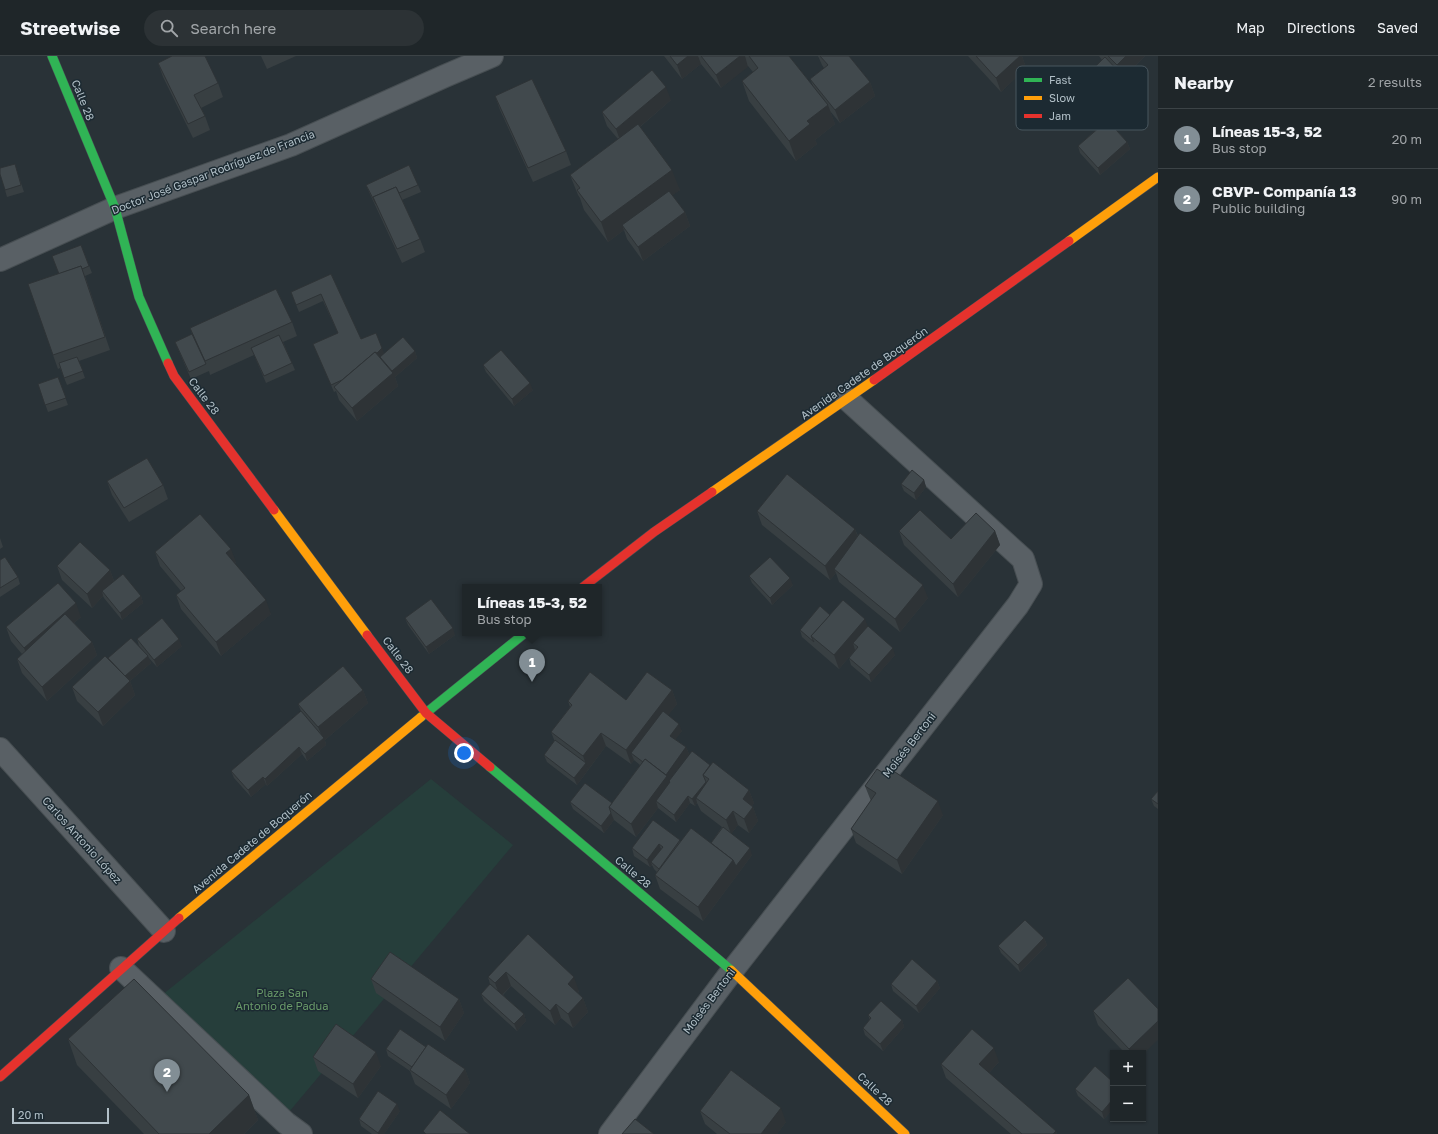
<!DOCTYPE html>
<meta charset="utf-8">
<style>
body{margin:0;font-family:"Golos Text",sans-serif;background:#2c3235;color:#f1f3f6}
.controls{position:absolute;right:12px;bottom:12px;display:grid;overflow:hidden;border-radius:0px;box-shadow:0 1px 3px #0004}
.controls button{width:36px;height:36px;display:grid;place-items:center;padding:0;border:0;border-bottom:1px solid #3c4346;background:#1f2629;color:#f1f3f6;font:20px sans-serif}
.scale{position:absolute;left:12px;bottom:10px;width:97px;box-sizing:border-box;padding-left:4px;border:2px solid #b2c0c8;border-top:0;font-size:11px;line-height:14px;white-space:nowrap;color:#b2c0c8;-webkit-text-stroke:3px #1c2a32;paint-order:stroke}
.you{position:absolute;left:464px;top:697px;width:14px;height:14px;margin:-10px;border:3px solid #fff;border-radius:50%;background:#1a73e8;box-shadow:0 0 0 6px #1a73e833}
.badge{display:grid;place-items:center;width:26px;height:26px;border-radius:50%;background:#828e95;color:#fff;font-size:13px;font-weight:700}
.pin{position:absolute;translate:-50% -33px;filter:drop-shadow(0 1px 2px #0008)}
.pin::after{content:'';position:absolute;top:21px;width:14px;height:12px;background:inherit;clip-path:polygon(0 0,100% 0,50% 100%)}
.popup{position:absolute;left:462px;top:528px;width:140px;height:52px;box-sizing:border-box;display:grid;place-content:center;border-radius:0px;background:#1f2629;filter:drop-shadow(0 1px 3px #0005);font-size:13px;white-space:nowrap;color:#a1a5a8}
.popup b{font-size:15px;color:#f1f3f6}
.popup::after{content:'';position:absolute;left:50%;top:100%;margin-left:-8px;border:8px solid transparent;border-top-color:#1f2629}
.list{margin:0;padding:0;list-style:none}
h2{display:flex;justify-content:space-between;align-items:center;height:52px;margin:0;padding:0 16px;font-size:17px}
h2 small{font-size:13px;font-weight:400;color:#a1a5a8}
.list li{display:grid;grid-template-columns:26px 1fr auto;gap:12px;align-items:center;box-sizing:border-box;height:60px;padding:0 16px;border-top:1px solid #3c4346}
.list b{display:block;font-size:15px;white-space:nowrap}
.list p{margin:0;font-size:13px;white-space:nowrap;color:#a1a5a8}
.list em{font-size:13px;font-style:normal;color:#a1a5a8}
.icon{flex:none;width:22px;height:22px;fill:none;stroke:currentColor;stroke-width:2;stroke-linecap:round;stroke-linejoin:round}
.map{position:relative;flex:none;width:1158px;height:1078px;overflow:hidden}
header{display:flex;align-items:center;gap:24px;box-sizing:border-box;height:56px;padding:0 20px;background:#1f2629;border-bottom:1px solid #3c4346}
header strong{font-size:19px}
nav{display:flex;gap:22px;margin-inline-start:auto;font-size:14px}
.search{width:280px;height:36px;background:#2c3235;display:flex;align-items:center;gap:10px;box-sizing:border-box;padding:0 14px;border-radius:22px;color:#a1a5a8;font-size:15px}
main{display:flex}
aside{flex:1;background:#1f2629}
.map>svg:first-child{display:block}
.green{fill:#263e3b}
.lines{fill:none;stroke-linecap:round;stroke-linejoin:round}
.street-casing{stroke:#474e52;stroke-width:24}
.fast-casing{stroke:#474e52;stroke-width:10}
.slow-casing{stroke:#474e52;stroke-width:10}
.jam-casing{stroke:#474e52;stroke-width:10}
.street{stroke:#596065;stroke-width:22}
.fast{stroke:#30b455;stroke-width:9}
.slow{stroke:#ff9f0a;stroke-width:9}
.jam{stroke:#e5322d;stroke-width:9}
.wall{fill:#383f42}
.shaded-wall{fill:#2e3336}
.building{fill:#41494d;stroke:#2e3336}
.labels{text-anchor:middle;stroke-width:3;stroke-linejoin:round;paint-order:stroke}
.street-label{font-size:11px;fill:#b2c0c8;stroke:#1c2a32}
.park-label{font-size:11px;fill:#699a69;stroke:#1c2a32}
.key{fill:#1c2a32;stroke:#49575f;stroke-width:1}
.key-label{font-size:11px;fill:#b2c0c8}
</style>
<header>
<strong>Streetwise</strong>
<div class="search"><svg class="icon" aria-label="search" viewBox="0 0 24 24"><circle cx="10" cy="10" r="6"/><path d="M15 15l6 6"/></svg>Search here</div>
<nav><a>Map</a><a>Directions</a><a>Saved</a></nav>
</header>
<main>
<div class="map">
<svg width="1158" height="1078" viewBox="0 0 1158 1078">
<rect width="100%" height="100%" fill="#293237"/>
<polygon class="green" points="431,723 513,789 289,1056 162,939"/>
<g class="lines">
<defs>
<g id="street">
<polyline points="0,204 115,152 291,89 445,20 492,0"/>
<polyline points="0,693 164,875"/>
<polyline points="121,912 286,1067 301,1078"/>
<polyline points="610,1078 732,915 1018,549 1031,528 1023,503 847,343"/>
</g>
<g id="fast">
<polyline points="52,0 115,152 139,241 168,307"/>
<polyline points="421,661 525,577"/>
<polyline points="490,711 731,914"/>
</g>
<g id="slow">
<polyline points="1069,185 1158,121"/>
<polyline points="712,436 874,324"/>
<polyline points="274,454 367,579"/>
<polyline points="179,862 421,661"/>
<polyline points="731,914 905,1078"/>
</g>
<g id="jam">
<polyline points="168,307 174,320 274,454"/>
<polyline points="874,324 1069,185"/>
<polyline points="583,531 654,476 712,436"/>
<polyline points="367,579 426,657 490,711"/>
<polyline points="0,1021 179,862"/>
</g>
</defs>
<use href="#street" class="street-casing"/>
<use href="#fast" class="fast-casing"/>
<use href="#slow" class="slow-casing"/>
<use href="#jam" class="jam-casing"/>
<use href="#street" class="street"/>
<use href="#fast" class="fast"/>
<use href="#slow" class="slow"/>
<use href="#jam" class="jam"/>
</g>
<g class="wall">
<polygon points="261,0 296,0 267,13"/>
<polygon points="664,0 789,0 813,30 810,23 824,12 822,9 818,0 849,0 870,26 875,40 840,67 830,55 835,68 815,84 817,88 796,105 749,45 742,25 753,16 748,10 721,32 701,8 682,23"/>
<polygon points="968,0 1022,0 1026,12 1001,36"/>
<polygon points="1099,0 1145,0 1107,38 1123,59 1112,69 1127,86 1130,93 1100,119 1080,97 1078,90 1099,71 1088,59 1085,52 1092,47 1080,36 1077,29 1102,4"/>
<polygon points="158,7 218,27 223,41 201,52 205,60 210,74 193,82 163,21"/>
<polygon points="495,40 566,95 571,109 533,126 500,54"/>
<polygon points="671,44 640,71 680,134 672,139 685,156 690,170 643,205 627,183 624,174 608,186 584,154 580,142 578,139 570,119 618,83 607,70 602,56"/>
<polygon points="0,112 17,115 24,136 7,141 1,120 0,120"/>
<polygon points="366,129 418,129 421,136 402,144 420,183 425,196 402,207 369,136"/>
<polygon points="81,189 92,217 85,220 110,294 79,305 85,322 67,329 60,312 58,313 53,299 59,218"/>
<polygon points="331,218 361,283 384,297 415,295 417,302 395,321 398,330 357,365 339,344 336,335 334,336 313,288 338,277 323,245 299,256 291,236"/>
<polygon points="292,266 297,280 283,286 295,314 266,327 254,299 210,319 209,315 191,323 175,286 192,278 190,272"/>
<polygon points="483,309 533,334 514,350 486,316"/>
<polygon points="58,321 68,349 48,356 38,328"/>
<polygon points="924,424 926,431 916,444 904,435 901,428"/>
<polygon points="107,425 163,429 168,443 129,466 112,439"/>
<polygon points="757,455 855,473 858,480 928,542 900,576 839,526 836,517 830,524 762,469"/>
<polygon points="899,475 951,483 995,475 1000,489 958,541 904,489"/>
<polygon points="0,482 3,491 0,493"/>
<polygon points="155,496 236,506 234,508 271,558 221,600 181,553 176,539 181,535 160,510"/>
<polygon points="0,504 18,521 20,528 0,541"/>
<polygon points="57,510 110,514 114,525 141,540 143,547 122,564 104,542 103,540 92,552 62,524"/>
<polygon points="749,520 793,529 772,549 752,527"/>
<polygon points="830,559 868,570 895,599 871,626 851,609 849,602 855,594 839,613 802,581 800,574"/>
<polygon points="81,561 74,567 92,586 97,599 47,645 22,617 17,603 22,598 11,585 6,571"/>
<polygon points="405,562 455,579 429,598 408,569"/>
<polygon points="137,583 182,590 157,611 148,601 151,607 130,625 135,639 103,670 77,645 72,631 109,604 108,602 146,599 139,590"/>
<polygon points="363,634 368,647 325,684 326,689 307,705 302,698 267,730 266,728 251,741 234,722 231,715 301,655 298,648"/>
<polygon points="672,634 677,648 668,659 682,675 675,683 686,691 689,698 669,725 710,709 749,734 754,747 752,750 753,751 758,765 749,777 738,769 731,778 752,799 703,865 660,833 655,819 657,816 654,813 652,809 650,811 634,800 632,792 681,785 711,787 722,771 701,755 697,747 695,750 690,747 676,766 658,752 636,781 614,764 604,777 573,753 570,746 612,747 640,709 634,704 631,708 606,690 577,729 547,706 544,699 555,686 551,676 570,651 568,645 626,644"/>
<polygon points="865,730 943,759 902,818 856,787 851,773 871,745"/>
<polygon points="1158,735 1158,753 1154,750 1151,743"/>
<polygon points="528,878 579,935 578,937 583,942 588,956 573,972 561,962 555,969 511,930 503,939 524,958 526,965 517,975 484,945 481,938 490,928 488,921"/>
<polygon points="1044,882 1047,889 1020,916 1001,897 998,890"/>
<polygon points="371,923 459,943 464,957 445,985 376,937"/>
<polygon points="937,925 940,932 919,957 893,935 891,928"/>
<polygon points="1093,955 1143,997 1125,997 1098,969"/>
<polygon points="868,959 902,964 904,971 883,995 865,979 863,972 870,964"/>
<polygon points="68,983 249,1039 258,1064 244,1078 144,1078 77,1009"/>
<polygon points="426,991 465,1013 470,1027 451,1053 415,1028 410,1015 388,1000 386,993"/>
<polygon points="313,1001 381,1010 358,1042 318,1015"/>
<polygon points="999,1006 989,1017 1056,1075 1057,1078 1011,1078 946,1022 941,1008"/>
<polygon points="1113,1026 1113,1053 1104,1063 1078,1040 1075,1033"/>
<polygon points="400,1055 384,1078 372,1078 361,1070 359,1063"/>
<polygon points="700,1055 786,1066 777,1078 717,1078 705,1068"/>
</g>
<g class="shaded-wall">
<polygon points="688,0 698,0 701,8 682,23 677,9"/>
<polygon points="740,0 745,0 748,11 721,32 716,19"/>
<polygon points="1020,0 1022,0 1026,12 1001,36 996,22"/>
<polygon points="1126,0 1145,0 1095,50 1092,43 1119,16 1117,9"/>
<polygon points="870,26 875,40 840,67 835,54"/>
<polygon points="666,31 671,44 621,87 616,73"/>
<polygon points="828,49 835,68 815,84 817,88 796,105 789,85 807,65"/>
<polygon points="1121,52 1123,59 1110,71 1107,64"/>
<polygon points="1127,86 1130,93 1100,119 1098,112"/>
<polygon points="672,114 680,134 625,174 622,169 624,174 608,186 601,166"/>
<polygon points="685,156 690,170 643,205 638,191"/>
<polygon points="382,292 385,299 361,311"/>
<polygon points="415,295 417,302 395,321 398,330 357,365 352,352 390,316"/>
<polygon points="530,327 533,334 514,350 512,343"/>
<polygon points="924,424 926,431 916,444 914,437"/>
<polygon points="855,473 860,487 834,513 836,517 830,524 825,510"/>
<polygon points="995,475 1000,489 958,541 953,528"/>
<polygon points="231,493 236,506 231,511 226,497"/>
<polygon points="110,514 115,528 102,535 103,540 92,552 87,538"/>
<polygon points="790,522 793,529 772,549 770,542"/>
<polygon points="923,529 928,542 900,576 895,563"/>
<polygon points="141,540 143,547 122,564 120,557"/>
<polygon points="266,544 271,558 221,600 216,586"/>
<polygon points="76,547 81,561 29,605 24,592"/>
<polygon points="865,563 870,577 853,587 855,594 839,613 834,599"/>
<polygon points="453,572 455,579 429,598 426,591"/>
<polygon points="179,583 182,590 157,611 154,604"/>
<polygon points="92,586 97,599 47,645 42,631"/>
<polygon points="893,592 895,599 871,626 869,619"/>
<polygon points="148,600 151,607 130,625 135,639 103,670 98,656 125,620"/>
<polygon points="363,634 368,647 325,684 326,689 307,705 305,698 323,683 318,671"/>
<polygon points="672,634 677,648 636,701 631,697 634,704 631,708 626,694"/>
<polygon points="679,668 682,675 673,687 670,680"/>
<polygon points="601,677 606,690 588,714 583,700"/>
<polygon points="299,691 302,698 267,730 265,723"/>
<polygon points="686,691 689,698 669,725 672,733 656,745 658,752 636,781 631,768 663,722"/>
<polygon points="586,707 588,714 577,729 574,722"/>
<polygon points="263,721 266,728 251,741 248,734"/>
<polygon points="706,726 708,732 696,742 697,747 695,750 692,743"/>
<polygon points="749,734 754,747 748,756 743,743"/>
<polygon points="688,740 690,747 676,766 674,759"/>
<polygon points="938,745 943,759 902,818 897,804"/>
<polygon points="753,751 758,765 749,777 744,763"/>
<polygon points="733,755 738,769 731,778 726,764"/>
<polygon points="611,757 614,764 604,777 601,770"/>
<polygon points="659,788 662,795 651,806 652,809 650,811 647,804"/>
<polygon points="750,792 752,799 703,865 698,851 733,804"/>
<polygon points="1044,882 1047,889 1020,916 1018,909"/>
<polygon points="506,916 511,930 500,941 495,927"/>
<polygon points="574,921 579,935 573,942 568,928"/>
<polygon points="937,925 940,932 919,957 916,950"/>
<polygon points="583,942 588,956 573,972 568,958"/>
<polygon points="459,943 464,957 445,985 440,971"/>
<polygon points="556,948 561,962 555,969 550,955"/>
<polygon points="524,958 526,965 517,975 514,968"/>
<polygon points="902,964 904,971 883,995 880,988"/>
<polygon points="1158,965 1158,984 1143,998 1143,997 1130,997 1129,993"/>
<polygon points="994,992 999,1006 984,1022 979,1008"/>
<polygon points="376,996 381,1010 358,1042 353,1028"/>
<polygon points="465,1013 470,1027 451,1053 446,1039"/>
<polygon points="249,1039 258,1064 244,1078 209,1078"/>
<polygon points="1113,1043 1113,1053 1104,1063 1102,1056"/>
<polygon points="397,1048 400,1055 384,1078 378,1078 378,1077"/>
<polygon points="781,1052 786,1066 777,1078 761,1078"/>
<polygon points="1056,1075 1057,1078 1053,1078"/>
</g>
<g class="building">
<polygon points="172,0 205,0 218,27 194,39 205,60 188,68 158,7"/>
<polygon points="670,0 688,0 677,9"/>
<polygon points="701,0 740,0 716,19"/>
<polygon points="749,0 789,0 828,49 807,65 810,68 789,85 742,25 758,12"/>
<polygon points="820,0 849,0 870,26 835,54 810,23 828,9"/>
<polygon points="976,0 1020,0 996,22"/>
<polygon points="1108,0 1126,0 1117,9"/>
<polygon points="1105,1 1119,16 1092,43 1077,29"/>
<polygon points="652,14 666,31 616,73 602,56"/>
<polygon points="532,23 566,95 528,112 495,40"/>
<polygon points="1105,35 1121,52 1107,64 1127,86 1098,112 1078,90 1101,70 1085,52"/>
<polygon points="638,68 672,114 601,166 577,134 580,132 570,119"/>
<polygon points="15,108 21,129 5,134 0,118 0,112"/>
<polygon points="409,109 418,129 399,137 396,131 373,141 376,148 366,129"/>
<polygon points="396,131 420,183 397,193 373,141"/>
<polygon points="669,135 685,156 638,191 622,169"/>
<polygon points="81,189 89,210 82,213 81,210 59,218 52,200"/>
<polygon points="81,210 105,281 53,299 28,228"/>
<polygon points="331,218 361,283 376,277 382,292 377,297 375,296 342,324 331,329 313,288 338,277 321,238 296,249 291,236"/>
<polygon points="276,233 292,266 205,305 190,272"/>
<polygon points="192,278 206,308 189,316 175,286"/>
<polygon points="279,279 292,307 264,320 251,292"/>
<polygon points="403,281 415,295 392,315 380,301"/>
<polygon points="501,294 530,327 512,343 483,309"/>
<polygon points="375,296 393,317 352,352 334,331"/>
<polygon points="77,301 83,315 64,322 59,307"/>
<polygon points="58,321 66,342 45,349 38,328"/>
<polygon points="147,402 163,429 124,452 107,425"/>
<polygon points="912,414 924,424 914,437 901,428"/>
<polygon points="787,418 855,473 825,510 757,455"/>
<polygon points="920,454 951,483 976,457 995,475 953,528 899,475"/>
<polygon points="200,458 231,493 226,497 266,544 216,586 176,539 185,532 155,496"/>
<polygon points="860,477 923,529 895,563 834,513"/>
<polygon points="80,486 110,514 87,538 57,510"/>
<polygon points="5,501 18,521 0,532 0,504"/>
<polygon points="770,501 790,522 770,542 749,520"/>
<polygon points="123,518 141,540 120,557 102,535"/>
<polygon points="58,527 76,547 24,592 6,571"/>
<polygon points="431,543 453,572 426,591 405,562"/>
<polygon points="843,544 865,563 834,599 811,580"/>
<polygon points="820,550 830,559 811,580 814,586 800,574"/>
<polygon points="65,558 92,586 42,631 17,603"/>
<polygon points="162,562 179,583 154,604 137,583"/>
<polygon points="868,570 893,592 869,619 849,602 858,591 853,587"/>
<polygon points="131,582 148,600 125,620 108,602"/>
<polygon points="105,600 130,625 98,656 72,631"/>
<polygon points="343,610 363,634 318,671 298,648"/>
<polygon points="590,616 626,644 647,616 672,634 626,694 601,677 583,700 551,676 572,649 568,645"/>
<polygon points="301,655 324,682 305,698 299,691 265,723 263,721 248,734 231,715"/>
<polygon points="663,655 679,668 670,680 686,691 666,719 645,703 643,706 631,697"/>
<polygon points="555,684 586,707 574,722 544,699"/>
<polygon points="692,695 710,709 703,719 706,726 692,743 688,740 674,759 656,745 670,726 669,725"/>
<polygon points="645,703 667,720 631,768 609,751"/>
<polygon points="713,706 749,734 743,743 753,751 744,763 733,755 726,764 696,742 709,723 703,719"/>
<polygon points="877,713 888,720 892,714 938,745 897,804 851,773 876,737 865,730"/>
<polygon points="585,727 612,747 609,751 611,757 601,770 570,746"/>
<polygon points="1158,735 1158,748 1151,743"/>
<polygon points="653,764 680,784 659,813 651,806 663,791 659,788 647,804 632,792"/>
<polygon points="723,771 750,792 736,810 733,804 711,787"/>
<polygon points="691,772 733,804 698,851 655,819"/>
<polygon points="1025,864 1044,882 1018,909 998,890"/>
<polygon points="528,878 574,921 568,928 583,942 568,958 556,948 550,955 506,916 495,927 488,921"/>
<polygon points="390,896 459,943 440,971 371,923"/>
<polygon points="912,903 937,925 916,950 891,928"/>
<polygon points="1128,922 1158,953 1158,965 1129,993 1093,955"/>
<polygon points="134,923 249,1039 209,1078 159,1078 68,983"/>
<polygon points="490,928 524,958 514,968 481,938"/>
<polygon points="881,945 902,964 880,988 863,972 871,962 868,959"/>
<polygon points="336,968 376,996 353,1028 313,1001"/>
<polygon points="400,973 426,991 412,1011 386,993"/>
<polygon points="972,973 994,992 979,1008 1056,1075 1053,1078 1022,1078 941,1008"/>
<polygon points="428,988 465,1013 446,1039 410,1014"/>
<polygon points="1095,1010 1113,1026 1113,1043 1102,1056 1075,1033"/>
<polygon points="731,1014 781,1052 761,1078 730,1078 700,1055"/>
<polygon points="378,1035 397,1048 378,1077 359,1063"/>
<polygon points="440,1054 470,1078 426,1078 423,1075"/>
<polygon points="635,1063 654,1078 622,1078"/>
</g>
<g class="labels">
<g class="street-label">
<text transform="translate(83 44) rotate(68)" y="4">Calle 28</text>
<text transform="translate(213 116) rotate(-21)" y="4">Doctor José Gaspar Rodríguez de Francia</text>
<text transform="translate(864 317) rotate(-35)" y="4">Avenida Cadete de Boquerón</text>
<text transform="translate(204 340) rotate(53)" y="4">Calle 28</text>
<text transform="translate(398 599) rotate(53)" y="4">Calle 28</text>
<text transform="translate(909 689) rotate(-52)" y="4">Moisés Bertoni</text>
<text transform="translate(82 784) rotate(48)" y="4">Carlos Antonio López</text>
<text transform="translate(252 786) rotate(-40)" y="4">Avenida Cadete de Boquerón</text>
<text transform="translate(633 816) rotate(40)" y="4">Calle 28</text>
<text transform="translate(709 945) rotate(-53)" y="4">Moisés Bertoni</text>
<text transform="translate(875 1033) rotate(43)" y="4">Calle 28</text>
</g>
<g class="park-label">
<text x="282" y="941">Plaza San<tspan x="282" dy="13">Antonio de Padua</tspan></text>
</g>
</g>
<rect x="1016" y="10" width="132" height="64" rx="6" class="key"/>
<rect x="1024" y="22" width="18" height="4" fill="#30b455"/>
<rect x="1024" y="40" width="18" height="4" fill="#ff9f0a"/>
<rect x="1024" y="58" width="18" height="4" fill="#e5322d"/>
<g class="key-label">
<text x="1049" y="28">Fast</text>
<text x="1049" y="46">Slow</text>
<text x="1049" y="64">Jam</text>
</g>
</svg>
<div class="controls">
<button>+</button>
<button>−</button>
</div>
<div class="scale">20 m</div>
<div class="you"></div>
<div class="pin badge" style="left:532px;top:626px">1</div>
<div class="popup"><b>Líneas 15-3, 52</b>Bus stop</div>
<div class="pin badge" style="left:167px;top:1036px">2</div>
</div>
<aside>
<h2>Nearby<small>2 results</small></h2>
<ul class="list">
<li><span class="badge">1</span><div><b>Líneas 15-3, 52</b><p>Bus stop</p></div><em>20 m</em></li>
<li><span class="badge">2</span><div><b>CBVP- Companía 13</b><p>Public building</p></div><em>90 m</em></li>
</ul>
</aside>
</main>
